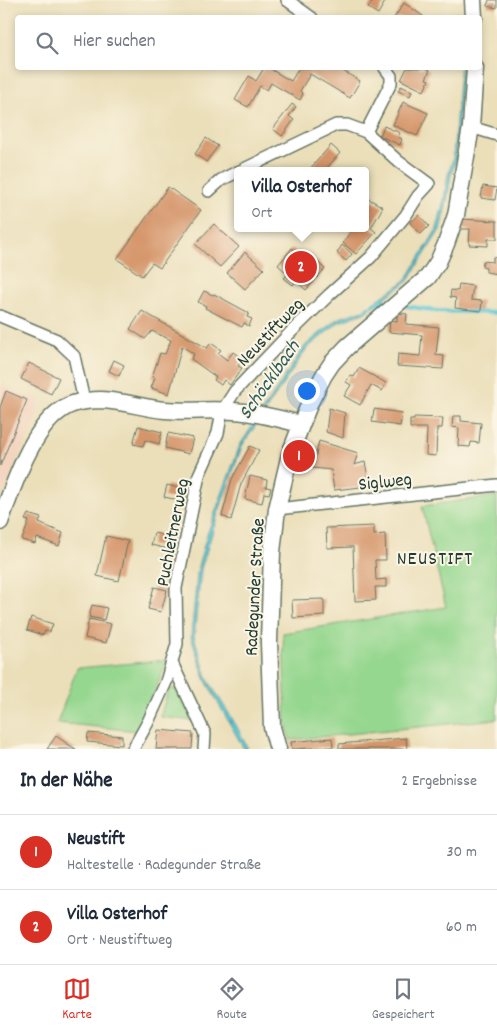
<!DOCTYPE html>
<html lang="de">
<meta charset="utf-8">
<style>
body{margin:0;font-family:Dekko,sans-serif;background:#f2f2f3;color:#1f2937}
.you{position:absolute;left:306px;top:390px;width:18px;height:18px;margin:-12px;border:4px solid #fff;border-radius:50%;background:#1a73e8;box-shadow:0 0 0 8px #1a73e833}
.badge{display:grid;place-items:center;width:32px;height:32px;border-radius:50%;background:#d93025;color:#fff;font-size:16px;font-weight:700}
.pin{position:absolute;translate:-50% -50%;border:2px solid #fff;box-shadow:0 1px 5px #0006}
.popup{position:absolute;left:234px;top:167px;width:135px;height:65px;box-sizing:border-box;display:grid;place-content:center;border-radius:5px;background:#fff;filter:drop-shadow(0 1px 4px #0005);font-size:16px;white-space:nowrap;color:#747a83}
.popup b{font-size:19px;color:#1f2937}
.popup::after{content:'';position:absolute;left:50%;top:100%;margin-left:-10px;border:10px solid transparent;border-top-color:#fff}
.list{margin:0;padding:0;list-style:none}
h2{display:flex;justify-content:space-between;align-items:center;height:65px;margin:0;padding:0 20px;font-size:21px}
h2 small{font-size:16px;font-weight:400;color:#747a83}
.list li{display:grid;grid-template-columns:32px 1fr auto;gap:15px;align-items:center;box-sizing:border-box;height:75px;padding:0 20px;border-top:1px solid #e0e1e3}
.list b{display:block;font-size:19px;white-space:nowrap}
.list p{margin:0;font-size:16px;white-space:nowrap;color:#747a83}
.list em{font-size:16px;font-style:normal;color:#747a83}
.icon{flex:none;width:28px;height:28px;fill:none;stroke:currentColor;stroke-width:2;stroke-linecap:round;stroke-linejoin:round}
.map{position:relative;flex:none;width:497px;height:749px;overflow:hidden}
.search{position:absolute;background:#fff;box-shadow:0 2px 8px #0003;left:15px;right:15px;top:15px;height:55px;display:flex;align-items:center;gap:12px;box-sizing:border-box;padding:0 18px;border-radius:5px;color:#747a83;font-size:19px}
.sheet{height:215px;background:#fff}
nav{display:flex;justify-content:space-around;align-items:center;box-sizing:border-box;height:70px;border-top:1px solid #e0e1e3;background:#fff;font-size:14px;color:#747a83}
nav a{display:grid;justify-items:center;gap:2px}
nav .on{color:#d93025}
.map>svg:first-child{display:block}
.built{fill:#f3d4bf}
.green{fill:#95d78f;stroke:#5a8a62}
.water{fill:url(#water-ripples);stroke:#3c8284}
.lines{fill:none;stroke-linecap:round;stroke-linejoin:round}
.stream{stroke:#5ac6d4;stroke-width:4}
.building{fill:#d5956a}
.street-casing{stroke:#667663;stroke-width:14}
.secondary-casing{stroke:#667663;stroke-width:19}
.street{stroke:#fff;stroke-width:11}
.secondary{stroke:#fff;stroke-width:16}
.labels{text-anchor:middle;stroke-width:4;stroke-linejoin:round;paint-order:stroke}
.street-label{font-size:19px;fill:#1f3d34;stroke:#fcf5e5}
.water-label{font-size:20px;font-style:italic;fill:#2e5f5c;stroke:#fcf5e5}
.neighbourhood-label{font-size:20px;letter-spacing:1px;fill:#1f3d34;stroke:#fcf5e5}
</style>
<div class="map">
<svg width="497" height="749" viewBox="0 0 497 749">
<defs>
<pattern id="water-ripples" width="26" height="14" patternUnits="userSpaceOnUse" patternTransform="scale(1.25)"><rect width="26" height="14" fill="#5ac6d4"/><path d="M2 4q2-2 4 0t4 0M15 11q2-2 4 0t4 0" fill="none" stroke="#4aa2ad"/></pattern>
</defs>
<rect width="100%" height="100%" fill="#fcf5e5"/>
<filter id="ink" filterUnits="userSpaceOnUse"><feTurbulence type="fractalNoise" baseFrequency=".02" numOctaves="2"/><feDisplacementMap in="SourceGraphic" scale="10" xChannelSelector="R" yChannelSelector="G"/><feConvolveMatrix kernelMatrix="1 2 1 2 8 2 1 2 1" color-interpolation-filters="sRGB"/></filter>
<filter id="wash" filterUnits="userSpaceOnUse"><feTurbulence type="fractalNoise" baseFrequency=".0096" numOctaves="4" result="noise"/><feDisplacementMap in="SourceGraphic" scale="20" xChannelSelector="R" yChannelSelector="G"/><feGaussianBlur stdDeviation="1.12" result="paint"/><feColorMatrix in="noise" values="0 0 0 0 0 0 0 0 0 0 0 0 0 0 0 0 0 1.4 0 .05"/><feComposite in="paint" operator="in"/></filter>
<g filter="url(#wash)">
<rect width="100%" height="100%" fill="#ebdfba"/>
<polygon class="built" points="0,385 39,400 37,415 0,502"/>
<g class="green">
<polygon points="497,496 497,719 290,740 286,723 283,633 446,607 422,506"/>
<polygon points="168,660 138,731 57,723 77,668"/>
<polygon points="169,688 176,690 193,721 160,717"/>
</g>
<polygon class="water" points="460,68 462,68 456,160 451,175 447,201 440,230 408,281 364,313 339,322 307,348 242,446 217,517 201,569 194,637 208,680 236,725 248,749 244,749 206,681 191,637 198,566 207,535 240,445 305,346 337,319 363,310 406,280 437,229 444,200 448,175 453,159"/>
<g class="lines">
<g class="stream">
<polyline points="376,303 385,301"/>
<polyline points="406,306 437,311 497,313"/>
</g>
</g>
<g id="blocks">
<g class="building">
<polygon points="373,0 386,0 378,14 368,8"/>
<polygon points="489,0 497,0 497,8 487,6"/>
<polygon points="404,3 423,16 422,18 394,18"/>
<polygon points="264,68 273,68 272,70 291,81 299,68 338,68 360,81 350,98 310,74 300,91 303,94 300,100 271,83 267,90 260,86 248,107 235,100 249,76 256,81"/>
<polygon points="407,68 426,68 430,70 426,79 429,80 424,91 401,80"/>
<polygon points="401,86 412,91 410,96 398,91"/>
<polygon points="403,102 428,113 417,136 393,125"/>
<polygon points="292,104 296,107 289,116 294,120 282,136 273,129"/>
<polygon points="384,126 400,133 398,137 402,139 400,145 380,136"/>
<polygon points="206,138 218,146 206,162 195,154"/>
<polygon points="331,145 340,153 326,169 328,171 308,171"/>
<polygon points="483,186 497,188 495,200 481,198"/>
<polygon points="168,187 201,210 160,268 152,263 142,276 117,259"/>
<polygon points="369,199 383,207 371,228 376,232 356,254 343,243 353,228 365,228 365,205"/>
<polygon points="419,215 429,226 421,234 410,223"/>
<polygon points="462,219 497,221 497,239 488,239 488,246 469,245 470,229 461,229"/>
<polygon points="214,224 239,247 220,267 195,244"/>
<polygon points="342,245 352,254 346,261 337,253"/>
<polygon points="292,248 307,261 311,256 325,269 306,290 296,281 293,285 284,278 288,274 278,265"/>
<polygon points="245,252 264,269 245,289 227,273"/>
<polygon points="493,257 497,258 497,274 486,272 486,268 482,267 483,261 493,262"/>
<polygon points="459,284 473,286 471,300 482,301 481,311 455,308 456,298 450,297 451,290 458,291"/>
<polygon points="204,291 213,295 214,294 249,313 247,317 252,319 249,326 244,323 242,327 205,308 206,306 198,302"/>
<polygon points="142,311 207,348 211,343 221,350 218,353 227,360 233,352 243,359 238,366 242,368 230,385 224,380 221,385 214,380 216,377 191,359 194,354 182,346 169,394 151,388 155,378 152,377 160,353 165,354 171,340 152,331 145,339 130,329"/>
<polygon points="397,313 407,314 406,324 439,327 436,355 444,356 443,369 397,366 398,354 420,356 422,335 389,332 390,320 397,321"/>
<polygon points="114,360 124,365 119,376 109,371"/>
<polygon points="29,363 59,378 51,394 21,379"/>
<polygon points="359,368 386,383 382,391 371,385 360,405 344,396 351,385 346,382 350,375 354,377"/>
<polygon points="6,391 27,400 0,466 0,407"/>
<polygon points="329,408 345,413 343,438 326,432"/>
<polygon points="374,409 402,413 400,426 372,422"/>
<polygon points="453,416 461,416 461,421 481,423 479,443 471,442 470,447 458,446 459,428 452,427"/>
<polygon points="414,417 443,418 442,428 437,428 436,456 426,455 427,428 410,428 410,420 414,420"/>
<polygon points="138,426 162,432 159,444 145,440 143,446 133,444"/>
<polygon points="168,433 193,438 189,454 165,448"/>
<polygon points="319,441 358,453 354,465 365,462 370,486 334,490 331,470 313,468"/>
<polygon points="250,446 259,450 241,484 231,520 222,516 232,479"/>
<polygon points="250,476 267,480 266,487 271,488 269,494 264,493 262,503 245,499"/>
<polygon points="167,485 186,490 183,501 164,497"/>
<polygon points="28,514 41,518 39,523 63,533 59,546 37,538 35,544 22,540 29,521 25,520"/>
<polygon points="374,526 374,535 385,534 386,560 375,560 376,580 386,579 386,587 375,587 376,600 355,601 353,547 327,548 326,528"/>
<polygon points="154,533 172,537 169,549 151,545"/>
<polygon points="106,536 128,541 119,581 97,576"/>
<polygon points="154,587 167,590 161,612 148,609"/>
<polygon points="324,599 324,616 293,618 292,600"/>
<polygon points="92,605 107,608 104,620 89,617"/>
<polygon points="31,617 53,624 50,632 45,631 43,635 27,630"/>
<polygon points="89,619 111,624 106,643 85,638"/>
<polygon points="158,730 193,733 192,749 156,749"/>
<polygon points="88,733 122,736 122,745 87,742"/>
<polygon points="56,736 69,745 76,749 47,749"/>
<polygon points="332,738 333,747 292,749 291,742"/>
<polygon points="406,738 407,749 339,749 339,744"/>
</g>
</g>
</g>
<g filter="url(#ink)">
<use href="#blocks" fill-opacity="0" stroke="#667663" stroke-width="1"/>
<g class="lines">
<defs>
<g id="street">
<polyline points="287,0 312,18"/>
<polyline points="471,127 497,135"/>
<polyline points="240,171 336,125 347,125 366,132"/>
<polyline points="209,191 221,180 237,172"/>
<polyline points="0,316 57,340 74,356 84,401"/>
<polyline points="277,509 497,485"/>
<polyline points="172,663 205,734 204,749"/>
<polyline points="133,749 148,722 166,682 177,644 176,588 199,475 218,433 222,411 235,391 290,333 329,295 371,257 406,215 418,196 429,184 399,162 366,132 391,83 391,76 385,68"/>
</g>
<g id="secondary">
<polyline points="473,0 474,18"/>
<path d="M0,522C12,489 31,430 61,410C72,402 88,400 101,400C123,401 144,408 165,410C188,412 211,409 234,411C256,412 279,419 301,424"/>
<polyline points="278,749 272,727 269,642 272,552 277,509 290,454 310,402 324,375 332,363 347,347 428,277 438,262 446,244 456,215 471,127 475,68"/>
</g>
</defs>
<use href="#street" class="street-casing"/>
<use href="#secondary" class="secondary-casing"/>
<use href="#street" class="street"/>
<use href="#secondary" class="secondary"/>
</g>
</g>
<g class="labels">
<g class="street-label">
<text transform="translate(269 331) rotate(-46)" y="7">Neustiftweg</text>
<text transform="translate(385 480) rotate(-6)" y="7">Siglweg</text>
<text transform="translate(171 532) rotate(-79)" y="7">Puchleitnerweg</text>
<text transform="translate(253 587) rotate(-87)" y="7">Radegunder Straße</text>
</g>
<g class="water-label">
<text transform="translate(268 379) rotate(-55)" y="7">Schöcklbach</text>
</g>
<g class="neighbourhood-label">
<text x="435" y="564">NEUSTIFT</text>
</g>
</g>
</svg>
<div class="you"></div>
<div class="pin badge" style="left:299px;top:456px">1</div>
<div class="pin badge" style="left:301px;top:267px">2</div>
<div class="popup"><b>Villa Osterhof</b>Ort</div>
<div class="search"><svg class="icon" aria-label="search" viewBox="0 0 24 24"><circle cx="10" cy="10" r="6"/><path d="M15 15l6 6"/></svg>Hier suchen</div>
</div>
<section class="sheet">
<h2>In der Nähe<small>2 Ergebnisse</small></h2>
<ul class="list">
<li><span class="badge">1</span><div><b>Neustift</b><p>Haltestelle · Radegunder Straße</p></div><em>30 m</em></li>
<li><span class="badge">2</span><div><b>Villa Osterhof</b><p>Ort · Neustiftweg</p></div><em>60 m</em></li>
</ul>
</section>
<nav>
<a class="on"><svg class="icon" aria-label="map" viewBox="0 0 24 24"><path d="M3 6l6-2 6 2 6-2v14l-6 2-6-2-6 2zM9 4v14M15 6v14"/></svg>Karte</a>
<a><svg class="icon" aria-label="directions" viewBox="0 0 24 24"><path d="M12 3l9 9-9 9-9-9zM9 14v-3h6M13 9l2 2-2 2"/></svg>Route</a>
<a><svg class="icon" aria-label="saved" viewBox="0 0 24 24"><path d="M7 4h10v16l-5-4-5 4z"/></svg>Gespeichert</a>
</nav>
